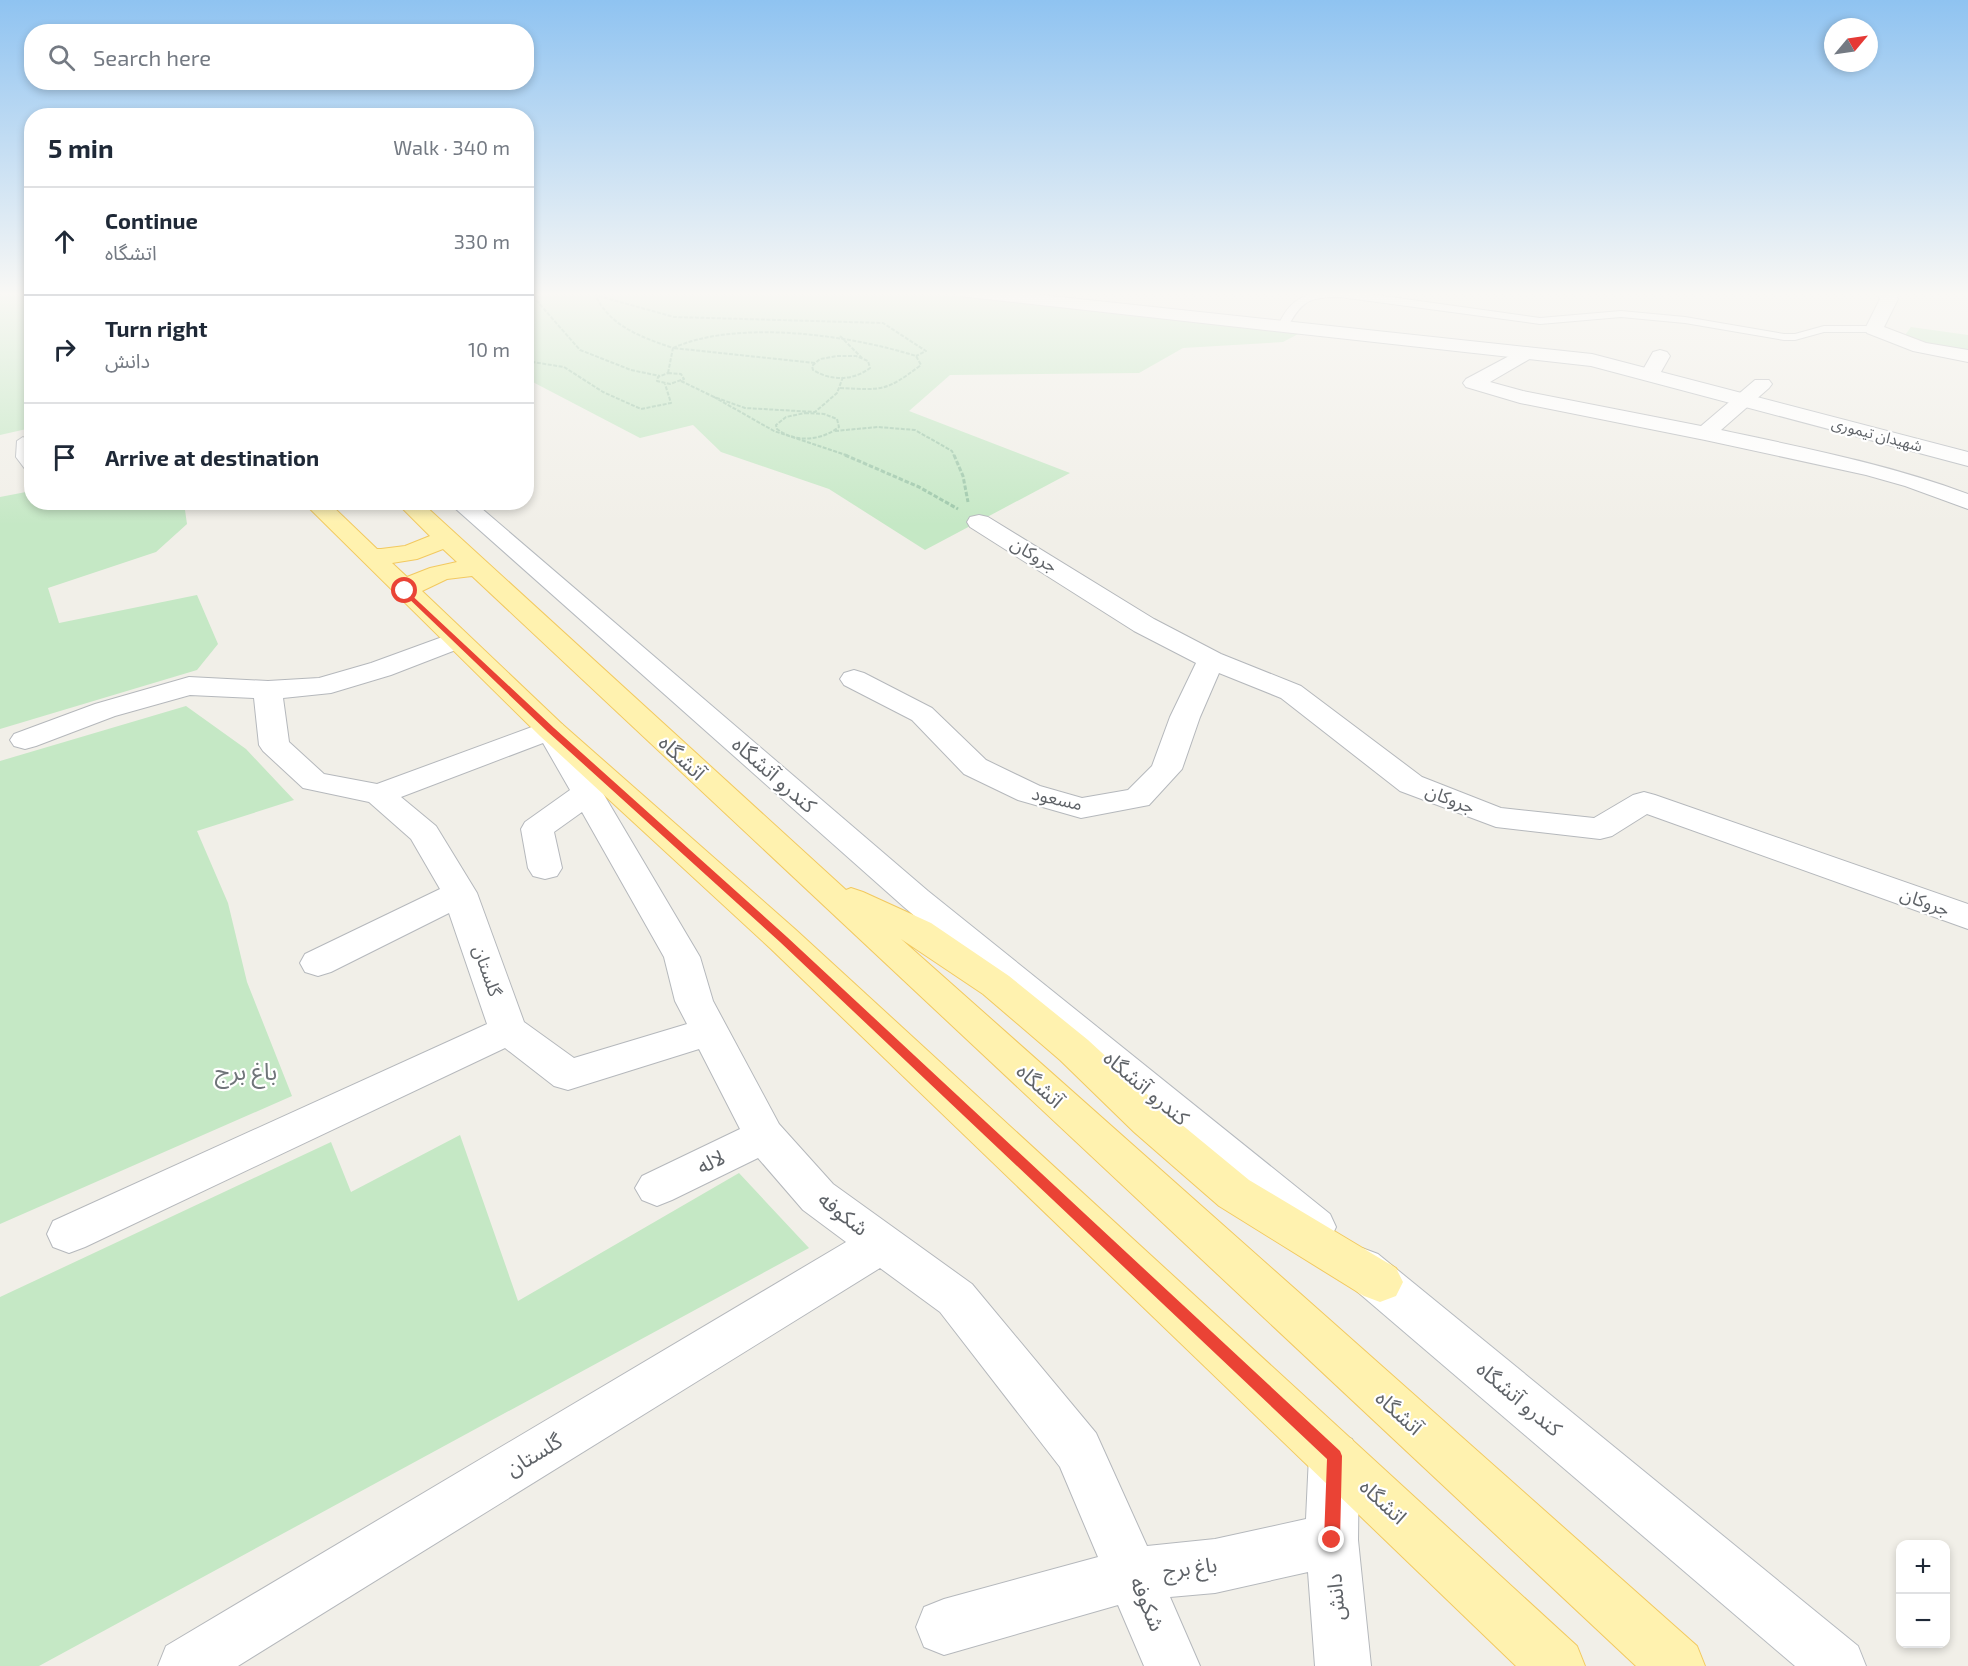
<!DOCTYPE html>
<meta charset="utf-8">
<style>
body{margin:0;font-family:"Exo 2","Noto Sans Arabic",sans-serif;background:#f2f2f3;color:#1f2937}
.controls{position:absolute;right:18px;bottom:18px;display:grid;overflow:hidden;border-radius:12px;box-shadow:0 3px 9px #0003}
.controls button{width:54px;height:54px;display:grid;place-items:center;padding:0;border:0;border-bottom:2px solid #e0e1e3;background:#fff;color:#1f2937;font:30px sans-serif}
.compass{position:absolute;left:1824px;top:18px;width:54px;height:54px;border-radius:50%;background:#fff;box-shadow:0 3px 9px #0003;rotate:61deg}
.stop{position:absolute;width:18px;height:18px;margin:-14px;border:4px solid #ea4335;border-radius:50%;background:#fff}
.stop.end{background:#ea4335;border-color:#fff;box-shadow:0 2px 6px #0008}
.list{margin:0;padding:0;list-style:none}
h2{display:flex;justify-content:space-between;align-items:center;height:78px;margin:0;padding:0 24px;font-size:26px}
h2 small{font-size:20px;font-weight:400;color:#747a83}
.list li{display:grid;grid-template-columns:39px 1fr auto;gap:18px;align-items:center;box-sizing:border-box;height:108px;padding:0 24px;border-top:2px solid #e0e1e3}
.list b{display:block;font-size:22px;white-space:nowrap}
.list p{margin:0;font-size:20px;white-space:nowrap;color:#747a83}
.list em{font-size:20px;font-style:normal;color:#747a83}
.icon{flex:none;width:33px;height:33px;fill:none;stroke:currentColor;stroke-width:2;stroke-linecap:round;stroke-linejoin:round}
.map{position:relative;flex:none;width:1968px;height:1666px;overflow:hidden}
.search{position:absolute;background:#fff;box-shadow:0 3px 9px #0003;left:24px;top:24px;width:510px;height:66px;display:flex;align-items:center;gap:15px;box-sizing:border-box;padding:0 21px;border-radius:24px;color:#747a83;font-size:22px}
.panel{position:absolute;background:#fff;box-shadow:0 3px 9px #0003;left:24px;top:108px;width:510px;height:402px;border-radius:24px}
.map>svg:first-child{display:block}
.green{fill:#c5e8c5}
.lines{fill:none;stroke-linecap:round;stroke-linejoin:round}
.service-casing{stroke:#b5b8bc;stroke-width:2}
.minor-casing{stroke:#b5b8bc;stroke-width:2}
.tertiary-casing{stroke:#b5b8bc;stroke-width:2}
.secondary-casing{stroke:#b6babf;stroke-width:2}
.primary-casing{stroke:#f2c960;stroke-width:2}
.path-far1{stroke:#9cc7a9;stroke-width:2;stroke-dasharray:4 1.5;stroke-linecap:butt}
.path{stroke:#9cc7a9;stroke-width:3;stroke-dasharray:4.5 2;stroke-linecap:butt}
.service{fill:#fff;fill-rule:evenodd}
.minor{fill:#fff;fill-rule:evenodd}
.tertiary{fill:#fff;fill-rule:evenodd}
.secondary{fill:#fff;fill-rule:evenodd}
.primary{fill:#fff2af;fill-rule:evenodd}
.route{fill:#ea4335}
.labels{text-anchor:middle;stroke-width:4.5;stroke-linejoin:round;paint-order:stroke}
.far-street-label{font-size:15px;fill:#5f6368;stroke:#fff}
.street-label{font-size:18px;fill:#5f6368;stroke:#fff}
.near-street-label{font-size:21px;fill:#5f6368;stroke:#fff}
.near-neighbourhood-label{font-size:24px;fill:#70757a;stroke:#fff}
</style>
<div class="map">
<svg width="1968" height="1666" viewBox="0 0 1968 1666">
<rect width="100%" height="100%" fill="#f1efe8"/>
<g class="green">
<polygon points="0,292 32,292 31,428 0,435"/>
<polygon points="526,292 916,292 1302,332 1283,342 1183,348 1139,373 950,375 909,411 1070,473 925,550 829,489 721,452 693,425 640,438 527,379"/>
<polygon points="1911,327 1968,335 1968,350 1902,339"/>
<polygon points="31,491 32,502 184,503 187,524 156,552 48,588 59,623 197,595 218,644 197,670 0,729 0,497"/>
<polygon points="186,706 246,749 294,800 197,831 228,903 247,982 292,1096 0,1224 0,761"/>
<polygon points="460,1135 518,1301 739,1173 809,1248 39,1666 0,1666 0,1297 331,1142 351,1192"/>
</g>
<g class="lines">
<defs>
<g id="service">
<path d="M1319,292H1355L1540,318L1621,311L1685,317L1784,334H1795L1824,326H1874L1879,329L1874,332H1824L1795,340H1784L1685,323L1621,317L1540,324L1340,297C1308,297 1302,301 1287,328H1279L1278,326C1287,306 1297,296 1319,292Z"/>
<polygon points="23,437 29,441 28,457 32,461 32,474 28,473 16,457 17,441"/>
</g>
<g id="minor">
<path d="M1526,347L1533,349L1536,353L1533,357L1490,382L1523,391L1701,426L1755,380H1769L1772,384L1769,388L1721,430C1805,448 1888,464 1968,494V509L1905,486L1866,475L1705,440L1520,403L1466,387L1463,383L1466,379Z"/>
<polygon points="1660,350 1667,352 1670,356 1657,379 1643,379 1640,375 1653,352"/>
<polygon points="979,515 988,517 1154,619 1221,654 1301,686 1422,777 1501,808 1594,818 1633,795 1644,792 1655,795 1968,904 1968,929 1647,814 1612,836 1600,839 1496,827 1400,791 1281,698 1219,673 1200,717 1182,769 1149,805 1081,818 1018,800 964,774 912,720 844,685 840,679 844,673 854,670 864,673 932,708 986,760 1040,786 1082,798 1128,790 1152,766 1170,717 1196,663 1134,631 970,527 967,522 970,517"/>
<path d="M456,632L466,634L470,640L466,646L391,675L331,693L283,698L289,742L324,774L377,784L540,724L551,721L562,724L700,957L713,1001L779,1124L833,1184L972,1284L1096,1433L1147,1546L1215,1539L1306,1519L1309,1456L1316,1439L1334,1432L1352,1439L1359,1456L1358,1540L1371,1666H1315L1308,1572L1215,1593L1170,1597L1200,1666H1144L1118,1605L944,1655L924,1647L916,1627L924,1607L944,1599L1098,1557L1060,1467L940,1312L880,1268L238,1666H158L166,1646L846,1242L803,1210L758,1158L672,1200L657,1206L642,1200L635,1188L642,1176L740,1129L699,1049L568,1090L554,1086L505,1048L85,1247L69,1253L53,1247L47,1234L53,1221L487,1024L449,913L331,972L318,976L305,972L300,963L305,954L440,889L411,839L369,802L303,788L263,751L259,745L254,698L190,695L115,716L36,746L25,749L14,746L10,740L14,734L95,704L189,677L268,681L319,678L371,663ZM543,743L570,790L525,822L521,829L528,868L533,876L545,879L557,876L562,868L554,832L582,812L664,957L675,1001L687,1024L574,1058L524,1022L477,893L436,826L401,797Z"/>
</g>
<polygon id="tertiary" points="1877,292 1895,292 1898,299 1884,327 1926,343 1968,350 1968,362 1913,351 1867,333 1865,329 1880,299"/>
<g id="secondary">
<polygon points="959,292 1013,292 1592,354 1968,452 1968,466 1591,366 968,297 962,296"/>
<polygon points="448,502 474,502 928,891 1330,1214 1336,1227 1330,1240 1314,1246 1298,1240 904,907"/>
<polygon points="1362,1248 1378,1254 1858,1646 1866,1666 1795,1666 1346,1282 1339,1268 1346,1254"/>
</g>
<path id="primary" d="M303,502H328L377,549H381L405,546L430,536L396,502H421L846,890L851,888L863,892L931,923L1009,976L1088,1040L1164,1110L1249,1180L1396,1268L1403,1282L1396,1296L1380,1302L1364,1296L1219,1206L1134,1132L1060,1060L983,994L901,939L1697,1646L1705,1666H1636L472,576L447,579L422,591L562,724L796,930L1577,1646L1585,1666H1516L770,948L540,736ZM443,549L457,562L430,568L407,577L392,563L417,559Z"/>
</defs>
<use href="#service" class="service-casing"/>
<use href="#minor" class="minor-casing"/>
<use href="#tertiary" class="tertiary-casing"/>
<use href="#secondary" class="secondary-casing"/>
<use href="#primary" class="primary-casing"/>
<g class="path-far1">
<polyline points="529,292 580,350 631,370 660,376"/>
<polyline points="840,336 862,358"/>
<path d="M837,356H856L868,361L870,368C853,381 831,381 813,370L812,366L820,359Z"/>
<polyline points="526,361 564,367 603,392 641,409 671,403 665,384"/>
<path d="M815,363L673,348C737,319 850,335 916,356L921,365C885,392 883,390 839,388"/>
<path d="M668,373L673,348C641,337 611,327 595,295L674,317L883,323L926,351L916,356"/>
<polygon points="668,373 681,374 684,379 670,384 657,381 658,377"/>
<polyline points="843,377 837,393 815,412 745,408 714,397 774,431 849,456"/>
<polyline points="681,381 714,397"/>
<path d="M805,413L824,414L837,419L839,427C821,441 795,443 777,429L776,425L786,417Z"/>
<polyline points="835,431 878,427 915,430 952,451 954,456"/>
</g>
<g class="path">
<polyline points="845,455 919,487 958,509"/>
<polyline points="954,455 963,476 968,502"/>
</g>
<use href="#service" class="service"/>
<use href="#minor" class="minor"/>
<use href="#tertiary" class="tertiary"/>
<use href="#secondary" class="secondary"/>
<use href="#primary" class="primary"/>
</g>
<linearGradient id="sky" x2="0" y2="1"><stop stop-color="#8fc3f1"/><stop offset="0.56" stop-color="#f9f8f5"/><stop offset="1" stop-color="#f9f8f5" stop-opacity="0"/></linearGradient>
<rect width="1968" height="525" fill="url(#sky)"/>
<polygon class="route" points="405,589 554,728 787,937 1340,1451 1342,1456 1340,1540 1338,1546 1332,1548 1326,1546 1324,1540 1327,1459 780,942 548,732 403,593 403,590"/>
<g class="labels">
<g class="far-street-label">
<text transform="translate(1877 435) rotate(15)" y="5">شهیدان تیموری</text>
</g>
<g class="street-label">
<text transform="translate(1034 555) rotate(31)" y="6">جروکان</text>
<text transform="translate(1057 799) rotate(13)" y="6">مسعود</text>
<text transform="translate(1450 799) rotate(21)" y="6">جروکان</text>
<text transform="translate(1925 902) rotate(20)" y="6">جروکان</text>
<text transform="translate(487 971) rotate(71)" y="6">گلستان</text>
</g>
<g class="near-street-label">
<text transform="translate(682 758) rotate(43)" y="7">آتشگاه</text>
<text transform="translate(774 775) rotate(41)" y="7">کندرو آتشگاه</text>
<text transform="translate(1040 1086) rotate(42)" y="7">آتشگاه</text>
<text transform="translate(1146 1088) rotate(40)" y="7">کندرو آتشگاه</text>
<text transform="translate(711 1162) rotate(-26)" y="7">لاله</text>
<text transform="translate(843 1214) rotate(38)" y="7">شکوفه</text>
<text transform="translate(1519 1399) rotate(40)" y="7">کندرو آتشگاه</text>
<text transform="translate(1399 1413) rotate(42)" y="7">آتشگاه</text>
<text transform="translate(534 1455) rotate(-31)" y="7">گلستان</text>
<text transform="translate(1383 1502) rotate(43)" y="7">اتشگاه</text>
<text transform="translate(1190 1568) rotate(-7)" y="7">باغ برج</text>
<text transform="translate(1336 1597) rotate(-94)" y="7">دانش</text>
<text transform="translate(1147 1604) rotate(67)" y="7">شکوفه</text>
</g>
<g class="near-neighbourhood-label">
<text x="246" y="1080">باغ برج</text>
</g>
</g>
</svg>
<div class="controls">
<button>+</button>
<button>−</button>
</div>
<svg class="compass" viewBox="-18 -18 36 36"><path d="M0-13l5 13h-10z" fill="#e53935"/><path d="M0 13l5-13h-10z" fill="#747a83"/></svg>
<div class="stop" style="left:405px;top:591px"></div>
<div class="stop end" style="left:1332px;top:1540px"></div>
<div class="search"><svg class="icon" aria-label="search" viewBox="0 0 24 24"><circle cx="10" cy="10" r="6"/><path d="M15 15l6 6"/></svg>Search here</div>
<section class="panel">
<h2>5 min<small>Walk · 340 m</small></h2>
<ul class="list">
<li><svg class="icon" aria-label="ahead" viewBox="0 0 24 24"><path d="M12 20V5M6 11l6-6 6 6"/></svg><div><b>Continue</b><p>اتشگاه</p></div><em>330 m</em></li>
<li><svg class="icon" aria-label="right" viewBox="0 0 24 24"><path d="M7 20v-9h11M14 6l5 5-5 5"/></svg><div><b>Turn right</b><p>دانش</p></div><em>10 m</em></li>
<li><svg class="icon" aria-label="arrive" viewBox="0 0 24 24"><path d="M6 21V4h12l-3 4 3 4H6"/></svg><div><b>Arrive at destination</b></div></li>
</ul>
</section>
</div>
